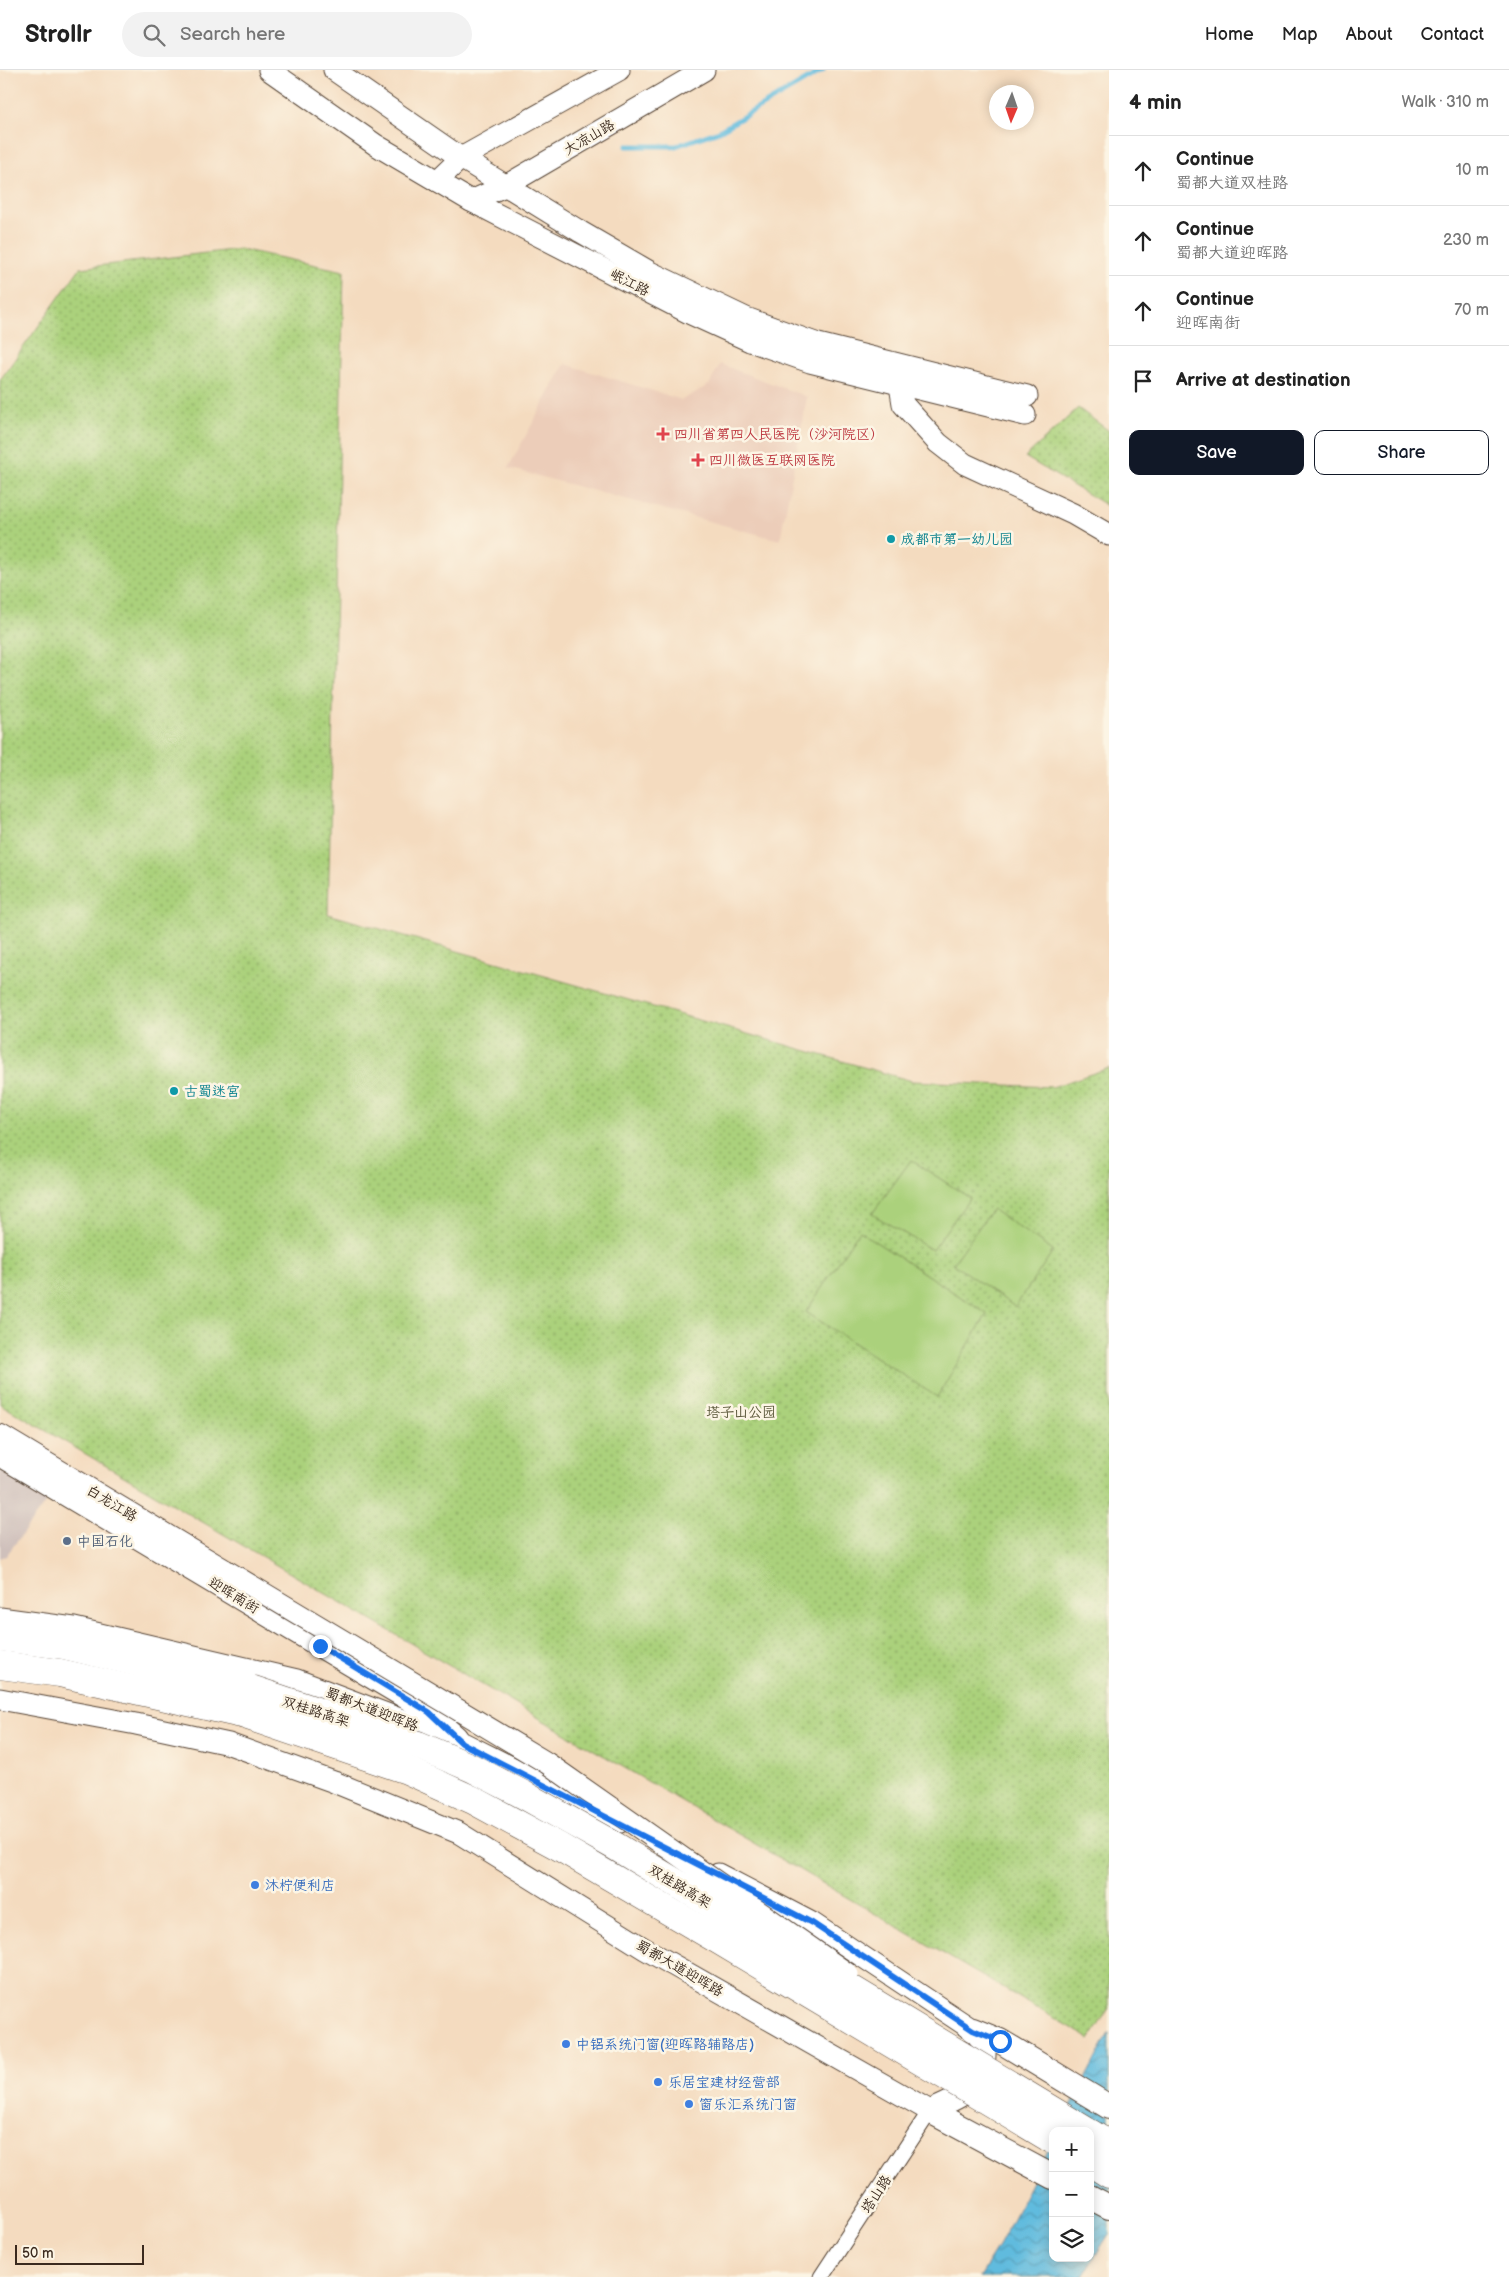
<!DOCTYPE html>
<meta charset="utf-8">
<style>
body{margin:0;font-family:"Balsamiq Sans","LXGW WenKai TC",sans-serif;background:#f2f2f2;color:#222}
.controls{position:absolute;right:15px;bottom:15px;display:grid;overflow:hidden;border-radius:10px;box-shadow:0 2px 12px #0003}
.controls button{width:45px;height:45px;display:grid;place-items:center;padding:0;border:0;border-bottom:1px solid #e0e0e0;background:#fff;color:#222;font:25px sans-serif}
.compass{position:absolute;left:989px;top:15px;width:45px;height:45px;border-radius:50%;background:#fff;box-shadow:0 2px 12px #0003;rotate:182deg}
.scale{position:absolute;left:15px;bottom:12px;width:129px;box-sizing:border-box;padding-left:5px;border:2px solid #3b2a1e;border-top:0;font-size:14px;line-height:18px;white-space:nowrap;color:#3b2a1e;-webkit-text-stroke:4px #fcf5e5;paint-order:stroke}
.stop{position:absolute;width:15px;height:15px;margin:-11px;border:4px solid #1a73e8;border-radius:50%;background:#fff}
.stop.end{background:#1a73e8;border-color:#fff;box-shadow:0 1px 5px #0008}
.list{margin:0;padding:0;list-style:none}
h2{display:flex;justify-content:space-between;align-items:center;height:65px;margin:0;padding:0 20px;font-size:21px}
h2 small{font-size:16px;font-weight:400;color:#767676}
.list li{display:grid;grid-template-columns:32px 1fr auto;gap:15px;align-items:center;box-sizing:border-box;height:70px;padding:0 20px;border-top:1px solid #e0e0e0}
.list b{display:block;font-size:19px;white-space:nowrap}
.list p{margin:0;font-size:16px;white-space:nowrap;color:#767676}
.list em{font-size:16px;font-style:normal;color:#767676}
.actions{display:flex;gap:10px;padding:15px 20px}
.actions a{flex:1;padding:11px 0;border:1px solid #111827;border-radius:10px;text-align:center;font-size:18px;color:#111827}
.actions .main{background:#111827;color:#fff}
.icon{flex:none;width:28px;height:28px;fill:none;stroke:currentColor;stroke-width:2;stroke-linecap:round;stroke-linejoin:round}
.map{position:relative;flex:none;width:1109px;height:2207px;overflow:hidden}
header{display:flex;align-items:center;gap:30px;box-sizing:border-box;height:70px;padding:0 25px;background:#fff;border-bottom:1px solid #e0e0e0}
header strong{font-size:24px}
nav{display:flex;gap:28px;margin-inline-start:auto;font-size:18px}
.search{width:350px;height:45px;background:#f2f2f2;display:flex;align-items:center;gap:12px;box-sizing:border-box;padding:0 18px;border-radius:28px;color:#767676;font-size:19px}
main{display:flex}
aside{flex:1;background:#fff}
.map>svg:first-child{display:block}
.built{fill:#eccdb9}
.industrial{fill:#cfc0bb}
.green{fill:url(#green-dots);stroke:#737e4d}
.pitch{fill:#abd17c;stroke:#737e4d}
.water{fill:url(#water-waves);stroke:#4e727e}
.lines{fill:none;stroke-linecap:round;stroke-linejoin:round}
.stream{stroke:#60bbde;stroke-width:5}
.street-casing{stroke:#574536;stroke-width:17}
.secondary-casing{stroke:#574536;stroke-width:23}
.primary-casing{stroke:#574536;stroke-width:26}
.highway-casing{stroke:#574536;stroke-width:29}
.street{stroke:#fff;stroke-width:15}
.secondary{stroke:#fff;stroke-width:21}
.primary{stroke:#fff;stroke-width:24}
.highway{stroke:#fff;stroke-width:28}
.secondary-bridge-casing{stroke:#574536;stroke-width:23;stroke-linecap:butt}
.highway-bridge-casing{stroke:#574536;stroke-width:29;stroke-linecap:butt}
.secondary-bridge{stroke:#fff;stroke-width:21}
.highway-bridge{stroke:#fff;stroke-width:28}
.route{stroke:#1a73e8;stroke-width:6}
.health-dot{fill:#e0444e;stroke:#fcf5e5;stroke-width:2}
.culture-dot{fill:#0f9aa8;stroke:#fcf5e5;stroke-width:2}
.service-dot{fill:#5c6f8a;stroke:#fcf5e5;stroke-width:2}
.shop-dot{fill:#3f7fe0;stroke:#fcf5e5;stroke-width:2}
.labels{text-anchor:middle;stroke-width:5;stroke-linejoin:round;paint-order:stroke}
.street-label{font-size:14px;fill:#3b2a1e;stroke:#fcf5e5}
.health-label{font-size:14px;fill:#be3a42;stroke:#fcf5e5;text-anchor:start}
.culture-label{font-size:14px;fill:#0d838f;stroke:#fcf5e5;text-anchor:start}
.park-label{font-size:14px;fill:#575436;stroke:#fcf5e5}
.service-label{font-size:14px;fill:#4e5e75;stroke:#fcf5e5;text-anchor:start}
.shop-label{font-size:14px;fill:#366cbe;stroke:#fcf5e5;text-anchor:start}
</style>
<header>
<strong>Strollr</strong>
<div class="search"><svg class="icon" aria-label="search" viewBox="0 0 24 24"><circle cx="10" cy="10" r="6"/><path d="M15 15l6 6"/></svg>Search here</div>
<nav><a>Home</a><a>Map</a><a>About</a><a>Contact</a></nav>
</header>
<main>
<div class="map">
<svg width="1109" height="2207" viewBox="0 0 1109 2207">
<defs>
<pattern id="green-dots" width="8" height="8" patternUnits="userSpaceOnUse" patternTransform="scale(1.25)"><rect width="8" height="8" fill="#abd17c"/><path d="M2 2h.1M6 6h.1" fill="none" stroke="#8caa65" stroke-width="1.8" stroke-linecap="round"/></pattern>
<pattern id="water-waves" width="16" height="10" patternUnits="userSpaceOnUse" patternTransform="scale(1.25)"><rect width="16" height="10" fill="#60bbde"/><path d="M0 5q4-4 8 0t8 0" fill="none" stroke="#5098b3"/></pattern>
</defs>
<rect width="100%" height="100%" fill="#fcf5e5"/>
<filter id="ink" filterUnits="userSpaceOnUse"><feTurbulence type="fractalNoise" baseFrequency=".02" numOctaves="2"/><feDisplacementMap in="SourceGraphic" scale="10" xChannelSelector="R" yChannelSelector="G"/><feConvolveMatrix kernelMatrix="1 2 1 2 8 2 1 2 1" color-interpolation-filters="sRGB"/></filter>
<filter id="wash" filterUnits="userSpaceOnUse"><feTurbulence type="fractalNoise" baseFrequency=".0096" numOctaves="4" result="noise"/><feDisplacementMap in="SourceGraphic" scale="20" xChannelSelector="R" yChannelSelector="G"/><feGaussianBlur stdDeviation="1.12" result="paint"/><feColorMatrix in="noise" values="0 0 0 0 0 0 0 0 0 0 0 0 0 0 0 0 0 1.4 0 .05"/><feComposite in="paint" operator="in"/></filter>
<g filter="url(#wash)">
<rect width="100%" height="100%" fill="#f4dbbf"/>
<polygon class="built" points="565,294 682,330 709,315 720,294 807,327 780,470 508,398"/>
<polygon class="industrial" points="0,1397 51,1425 6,1486 0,1488"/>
<g class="green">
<polygon points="240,179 344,201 328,844 912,1011 1052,1017 1109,998 1109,1938 1090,1969 0,1334 0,310 80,198"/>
<polygon points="1078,338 1109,361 1109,437 1025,387"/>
</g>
<g class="pitch">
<polygon points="911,1090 970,1128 932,1180 872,1144"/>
<polygon points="992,1139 1053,1181 1015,1237 953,1194"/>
<polygon points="859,1161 987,1244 937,1327 806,1242"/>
</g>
<polygon class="water" points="1109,1963 1109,2164 1082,2207 979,2207 999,2175 1053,2071 1053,2188 1090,2188 1090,2061 1058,2061"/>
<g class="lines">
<polyline class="stream" points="627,76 676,76 719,61 823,0"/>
</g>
</g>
<g filter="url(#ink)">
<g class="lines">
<defs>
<polyline id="street" points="821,2207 930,2041"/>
<g id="secondary">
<polyline points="269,0 376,75 471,131 691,244 750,271 810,292 1025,345"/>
<polyline points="334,0 461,88 581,162 650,202 746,248 818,274 1027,326"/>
<polyline points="437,111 461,88 619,0"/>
<polyline points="471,131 507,115 704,0"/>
<polyline points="898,303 903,334 938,373 965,394 1073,444 1109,465"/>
<polyline points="0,1365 225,1500"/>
<polyline points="0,1386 429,1642 457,1667"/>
<polyline points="0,1548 74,1558 297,1610 463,1673 620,1752"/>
<polyline points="0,1629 136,1654 229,1674 334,1712 459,1763 645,1879 930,2041"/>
<path d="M718,1804L812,1853L973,1960C976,1964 981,1969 983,1973C988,1984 983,2006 975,2015C964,2027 944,2034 930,2041"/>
</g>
<g id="primary">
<polyline points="973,1960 1000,1971 1109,2037"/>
<polyline points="930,2041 1053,2107"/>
<polyline points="1090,2127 1109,2137"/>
</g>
<g id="highway">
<polyline points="0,1567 64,1575 251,1619"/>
<polyline points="0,1595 60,1603 242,1644"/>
<polyline points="1090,2063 1109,2075"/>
<polyline points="1090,2092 1109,2104"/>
</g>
</defs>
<use href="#street" class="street-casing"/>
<use href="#secondary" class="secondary-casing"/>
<use href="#primary" class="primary-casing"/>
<use href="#highway" class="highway-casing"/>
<use href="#street" class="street"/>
<use href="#secondary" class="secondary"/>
<use href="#primary" class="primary"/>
<use href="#highway" class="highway"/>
<defs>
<polyline id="secondary-bridge" points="225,1500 547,1693 848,1904"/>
<g id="highway-bridge">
<polyline points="251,1619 418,1675 472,1698 524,1725 615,1776 1086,2061"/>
<polyline points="242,1644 407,1700 473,1730 558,1776 720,1871 1053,2070"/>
</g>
</defs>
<use href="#secondary-bridge" class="secondary-bridge-casing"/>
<use href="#highway-bridge" class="highway-bridge-casing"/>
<use href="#secondary-bridge" class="secondary-bridge"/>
<use href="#highway-bridge" class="highway-bridge"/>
</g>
</g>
<g class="lines" filter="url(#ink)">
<polyline class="route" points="320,1576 429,1642 462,1673 812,1853 973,1960 1000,1971"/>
</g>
<g class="health-dot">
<path d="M660.5 356.5h5v5h5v5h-5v5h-5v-5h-5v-5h5z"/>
<path d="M695.5 382.5h5v5h5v5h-5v5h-5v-5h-5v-5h5z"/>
</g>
<g class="culture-dot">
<circle cx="891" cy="469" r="5"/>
<circle cx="174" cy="1021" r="5"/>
</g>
<circle class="service-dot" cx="67" cy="1471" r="5"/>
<g class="shop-dot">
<circle cx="255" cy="1815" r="5"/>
<circle cx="566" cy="1974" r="5"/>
<circle cx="658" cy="2012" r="5"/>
<circle cx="689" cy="2034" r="5"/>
</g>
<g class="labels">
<g class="street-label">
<text transform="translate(589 67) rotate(-30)" y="5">大凉山路</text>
<text transform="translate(630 212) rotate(27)" y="5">岷江路</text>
<text transform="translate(112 1433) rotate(31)" y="5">白龙江路</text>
<text transform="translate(234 1525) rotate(31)" y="5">迎晖南街</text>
<text transform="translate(372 1639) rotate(21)" y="5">蜀都大道迎晖路</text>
<text transform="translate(316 1641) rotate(18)" y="5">双桂路高架</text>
<text transform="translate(680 1816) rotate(31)" y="5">双桂路高架</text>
<text transform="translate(680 1898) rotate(30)" y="5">蜀都大道迎晖路</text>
<text transform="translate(876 2124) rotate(-57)" y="5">塔山路</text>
</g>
<g class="health-label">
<text x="674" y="369">四川省第四人民医院（沙河院区）</text>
<text x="709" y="395">四川微医互联网医院</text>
</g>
<g class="culture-label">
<text x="901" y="474">成都市第一幼儿园</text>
<text x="184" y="1026">古蜀迷宫</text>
</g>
<g class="park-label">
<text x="741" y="1347">塔子山公园</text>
</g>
<g class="service-label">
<text x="77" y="1476">中国石化</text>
</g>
<g class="shop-label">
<text x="265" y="1820">沐柠便利店</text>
<text x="576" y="1979">中铝系统门窗(迎晖路辅路店)</text>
<text x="668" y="2017">乐居宝建材经营部</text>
<text x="699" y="2039">窗乐汇系统门窗</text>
</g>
</g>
</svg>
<div class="controls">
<button>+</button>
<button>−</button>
<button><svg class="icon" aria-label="layers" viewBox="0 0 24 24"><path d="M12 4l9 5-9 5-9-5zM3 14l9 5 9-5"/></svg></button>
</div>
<svg class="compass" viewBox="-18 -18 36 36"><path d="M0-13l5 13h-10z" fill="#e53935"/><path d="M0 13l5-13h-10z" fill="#767676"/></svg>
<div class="scale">50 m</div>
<div class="stop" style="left:1000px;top:1971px"></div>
<div class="stop end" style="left:320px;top:1576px"></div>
</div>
<aside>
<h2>4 min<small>Walk · 310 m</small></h2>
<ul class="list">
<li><svg class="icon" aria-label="ahead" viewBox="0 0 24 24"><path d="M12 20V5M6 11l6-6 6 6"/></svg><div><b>Continue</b><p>蜀都大道双桂路</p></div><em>10 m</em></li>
<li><svg class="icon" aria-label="ahead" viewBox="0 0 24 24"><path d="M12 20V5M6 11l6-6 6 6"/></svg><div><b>Continue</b><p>蜀都大道迎晖路</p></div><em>230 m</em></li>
<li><svg class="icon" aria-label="ahead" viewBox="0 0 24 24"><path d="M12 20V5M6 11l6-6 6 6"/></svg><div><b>Continue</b><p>迎晖南街</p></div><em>70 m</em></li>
<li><svg class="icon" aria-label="arrive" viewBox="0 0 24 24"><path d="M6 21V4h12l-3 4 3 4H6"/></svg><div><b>Arrive at destination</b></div></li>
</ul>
<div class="actions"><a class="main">Save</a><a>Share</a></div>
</aside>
</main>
